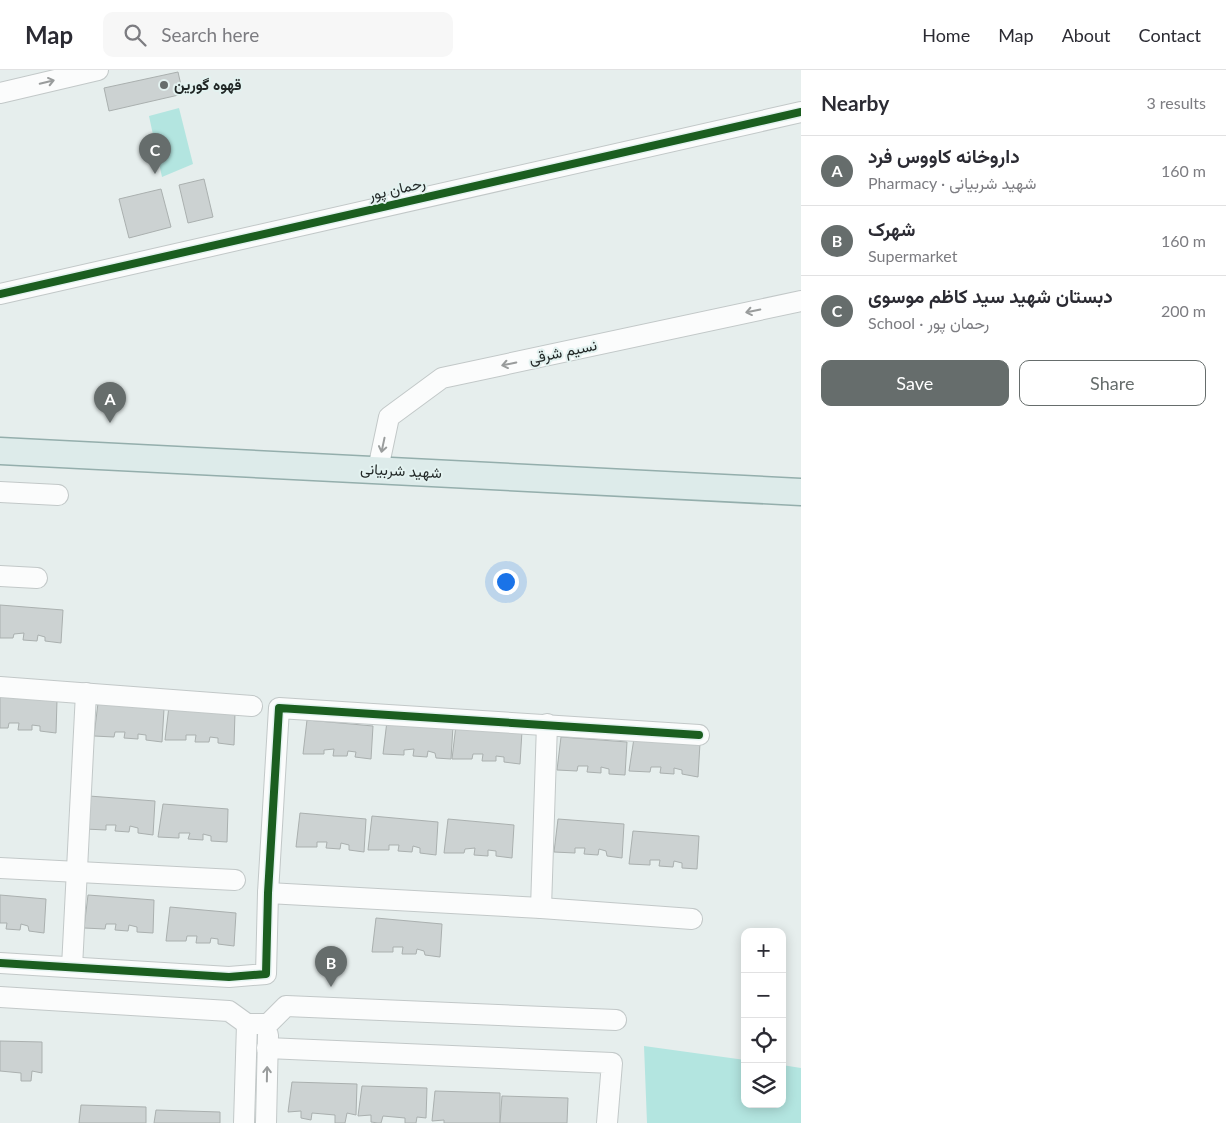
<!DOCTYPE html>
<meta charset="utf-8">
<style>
body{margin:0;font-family:Lato,Vazirmatn,sans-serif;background:#f7f7f7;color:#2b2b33}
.controls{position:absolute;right:15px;bottom:15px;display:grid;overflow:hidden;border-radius:10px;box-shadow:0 2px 12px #0003}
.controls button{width:45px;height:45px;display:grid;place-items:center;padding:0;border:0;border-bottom:1px solid #e1e1e2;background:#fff;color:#2b2b33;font:25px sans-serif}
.you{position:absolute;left:505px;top:511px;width:18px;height:18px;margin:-12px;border:4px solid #fff;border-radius:50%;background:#1a73e8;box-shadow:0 0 0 8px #1a73e833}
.badge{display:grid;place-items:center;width:32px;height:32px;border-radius:50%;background:#666d6c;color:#fff;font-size:16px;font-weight:700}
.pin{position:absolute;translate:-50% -41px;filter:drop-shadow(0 1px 2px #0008)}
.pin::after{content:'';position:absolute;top:26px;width:18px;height:15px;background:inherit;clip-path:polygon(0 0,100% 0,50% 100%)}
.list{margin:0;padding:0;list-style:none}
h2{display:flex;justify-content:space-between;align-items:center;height:65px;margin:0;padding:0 20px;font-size:21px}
h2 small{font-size:16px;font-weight:400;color:#7c7c81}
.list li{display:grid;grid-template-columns:32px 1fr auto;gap:15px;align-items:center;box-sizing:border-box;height:70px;padding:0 20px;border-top:1px solid #e1e1e2}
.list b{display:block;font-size:19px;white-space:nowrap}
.list p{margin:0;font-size:16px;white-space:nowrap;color:#7c7c81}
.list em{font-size:16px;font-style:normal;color:#7c7c81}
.actions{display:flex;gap:10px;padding:15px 20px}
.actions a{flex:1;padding:11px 0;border:1px solid #666d6c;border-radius:10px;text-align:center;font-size:18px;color:#666d6c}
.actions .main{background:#666d6c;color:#fff}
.icon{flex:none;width:28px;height:28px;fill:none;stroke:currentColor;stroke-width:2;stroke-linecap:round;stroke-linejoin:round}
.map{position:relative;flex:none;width:801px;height:1053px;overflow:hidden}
header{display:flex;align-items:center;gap:30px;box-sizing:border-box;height:70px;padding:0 25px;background:#fff;border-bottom:1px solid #e1e1e2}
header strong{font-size:24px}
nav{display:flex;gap:28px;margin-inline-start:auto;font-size:18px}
.search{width:350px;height:45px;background:#f7f7f7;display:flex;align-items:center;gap:12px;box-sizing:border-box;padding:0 18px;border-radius:10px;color:#7c7c81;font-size:19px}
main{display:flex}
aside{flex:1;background:#fff}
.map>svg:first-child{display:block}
.green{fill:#b3e5e0}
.building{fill:#ccd2d2;stroke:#aab0af}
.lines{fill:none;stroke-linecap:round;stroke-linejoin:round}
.minor-casing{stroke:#c2c8c8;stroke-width:22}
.major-casing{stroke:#94aeac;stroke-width:29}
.minor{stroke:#fbfcfc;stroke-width:20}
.major{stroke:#ddebea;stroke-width:26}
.cycleway-casing{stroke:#e3f2f0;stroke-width:11}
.cycleway{stroke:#1b5e20;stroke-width:8}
.oneway{stroke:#999c9c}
.poi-dot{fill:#666d6c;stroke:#e3f2f0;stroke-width:2}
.labels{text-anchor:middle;stroke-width:4;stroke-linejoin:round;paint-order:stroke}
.poi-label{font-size:15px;font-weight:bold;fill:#212726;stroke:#e3f2f0;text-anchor:start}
.street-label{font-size:15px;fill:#212726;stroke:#e3f2f0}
</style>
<header>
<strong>Map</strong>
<div class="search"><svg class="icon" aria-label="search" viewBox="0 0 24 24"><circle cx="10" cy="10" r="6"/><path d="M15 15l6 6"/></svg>Search here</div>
<nav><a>Home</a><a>Map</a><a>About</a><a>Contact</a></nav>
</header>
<main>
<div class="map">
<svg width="801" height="1053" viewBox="0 0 801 1053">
<rect width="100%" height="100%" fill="#e6eeed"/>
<g class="green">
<polygon points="179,38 193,94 162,107 149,46"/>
<polygon points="644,976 745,990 745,1034 782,1034 782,995 801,998 801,1053 647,1053"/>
</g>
<g class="building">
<polygon points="178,2 183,24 109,41 104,18"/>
<polygon points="204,109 213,147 188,153 179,115"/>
<polygon points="161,119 171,157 129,168 119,129"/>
<polygon points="0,535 63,540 61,573 45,571 45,567 38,565 37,571 23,570 24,563 14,564 13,568 0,568"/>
<polygon points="0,625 57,630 56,663 40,661 40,656 32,655 32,660 18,660 19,653 9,653 8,658 0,658"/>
<polygon points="98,633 164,639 162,672 146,670 146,665 138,664 138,669 124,668 125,662 115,662 114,667 94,666"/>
<polygon points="169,636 235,642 234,675 218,673 218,668 210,667 209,672 195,672 196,665 186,665 186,670 165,670"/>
<polygon points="307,650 373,656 371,689 355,687 356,682 348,681 347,686 333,686 334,679 324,680 324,684 303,684"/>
<polygon points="387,651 453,656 451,689 436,688 435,683 428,681 427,687 413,686 414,679 404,680 404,685 383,684"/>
<polygon points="456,655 522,661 520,694 504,692 504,687 496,686 496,691 482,691 483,684 473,684 472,689 452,689"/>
<polygon points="561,667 627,672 625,705 609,704 609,699 601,697 601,703 587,702 588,696 578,696 577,701 557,700"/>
<polygon points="634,668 700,673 698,707 682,704 682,700 674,698 674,704 660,703 661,697 651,697 650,702 629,701"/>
<polygon points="89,726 155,731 153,765 138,763 138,758 130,756 129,762 115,761 116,755 106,755 106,760 85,759"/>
<polygon points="163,734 228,739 227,772 211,771 211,766 203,764 203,770 188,769 190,763 179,763 179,768 158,767"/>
<polygon points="300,743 366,749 364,782 349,780 349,775 341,773 340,779 326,778 327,772 317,772 317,777 296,777"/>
<polygon points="372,746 438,752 436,785 420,783 420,778 413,776 412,782 398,781 399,775 389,775 389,780 368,780"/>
<polygon points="448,749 514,755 512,788 496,786 496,781 488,780 488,786 474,785 475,778 465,779 464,783 444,783"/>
<polygon points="558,749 624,754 622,788 607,786 606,781 599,779 598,785 584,784 585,778 575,778 575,783 554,782"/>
<polygon points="633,761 699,766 697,799 682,798 682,793 674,791 673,797 659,796 660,790 650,790 650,795 629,794"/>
<polygon points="0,825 46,829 44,863 29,861 28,856 21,854 20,860 6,859 7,853 0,853"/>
<polygon points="88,825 154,830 153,863 137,862 137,857 129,855 128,861 115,860 116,854 106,854 105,859 84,858"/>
<polygon points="170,837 236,843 234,876 218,874 218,869 211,868 210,873 196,873 197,866 187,866 186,871 166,871"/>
<polygon points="376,848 442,854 440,887 425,885 424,881 417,879 416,884 402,884 403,877 393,877 393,882 372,882"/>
<polygon points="0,971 42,972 42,1003 32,1001 31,1011 21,1011 21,1003 0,1001"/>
<polygon points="292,1012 357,1014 356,1045 347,1043 345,1053 335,1053 335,1045 312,1043 311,1050 301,1048 301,1041 288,1042"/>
<polygon points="362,1016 427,1018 426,1048 417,1047 416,1053 405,1053 405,1048 383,1046 381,1053 378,1053 371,1052 371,1045 358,1046"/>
<polygon points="435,1021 500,1023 500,1053 444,1053 444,1050 432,1051"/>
<polygon points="502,1026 568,1028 567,1053 500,1053"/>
<polygon points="81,1035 146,1037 146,1053 79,1053"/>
<polygon points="156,1040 220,1042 220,1053 154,1053"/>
</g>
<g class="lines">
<defs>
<g id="minor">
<polyline points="0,23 98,0"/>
<polyline points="0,224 801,42"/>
<polyline points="378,399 389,347 442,308 801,231"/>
<polyline points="0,422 58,425"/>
<polyline points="0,506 37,508"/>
<polyline points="0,617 252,636"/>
<polyline points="0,798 235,810"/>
<polyline points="268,823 541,838 692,849"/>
<polyline points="541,838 547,654"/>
<polyline points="0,893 229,907 266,904 268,823 279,638 699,665"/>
<polyline points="72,897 86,623"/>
<polyline points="0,927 229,941 247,954 268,954 286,936 616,950"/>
<polyline points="267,978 612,993 607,1053"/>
<polyline points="244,1053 247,954"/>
<polyline points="266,1053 268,965"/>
</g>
<polyline id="major" points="0,381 801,422"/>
</defs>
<use href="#minor" class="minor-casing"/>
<use href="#major" class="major-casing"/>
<use href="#minor" class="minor"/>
<use href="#major" class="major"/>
<defs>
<g id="cycleway">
<polyline points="0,224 801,42"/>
<polyline points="0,893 229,907 266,904 268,823 279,638 699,665"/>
</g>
</defs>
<use href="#cycleway" class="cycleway-casing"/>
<use href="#cycleway" class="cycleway"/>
</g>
<defs><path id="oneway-shaft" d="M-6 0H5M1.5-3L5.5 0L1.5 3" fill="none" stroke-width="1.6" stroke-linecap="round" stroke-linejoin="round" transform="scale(1.25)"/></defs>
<g class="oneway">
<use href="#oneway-shaft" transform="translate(47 12) rotate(-13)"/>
<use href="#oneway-shaft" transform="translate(753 241) rotate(168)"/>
<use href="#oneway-shaft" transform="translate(509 294) rotate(168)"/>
<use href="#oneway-shaft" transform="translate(383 375) rotate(102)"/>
<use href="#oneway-shaft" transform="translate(267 1004) rotate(-89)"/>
</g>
<circle class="poi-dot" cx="164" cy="15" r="5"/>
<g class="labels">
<g class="poi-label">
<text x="174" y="20">قهوه گورین</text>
</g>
<g class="street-label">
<text transform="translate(397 119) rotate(-13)" y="5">رحمان پور</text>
<text transform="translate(563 282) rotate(-12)" y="5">نسیم شرقی</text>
<text transform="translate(401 401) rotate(3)" y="5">شهید شربیانی</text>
</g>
</g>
</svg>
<div class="controls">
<button>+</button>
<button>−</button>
<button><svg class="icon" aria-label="locate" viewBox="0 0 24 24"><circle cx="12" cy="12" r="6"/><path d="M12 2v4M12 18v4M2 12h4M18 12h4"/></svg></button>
<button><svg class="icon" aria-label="layers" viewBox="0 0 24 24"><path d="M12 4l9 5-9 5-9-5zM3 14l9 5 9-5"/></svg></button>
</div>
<div class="you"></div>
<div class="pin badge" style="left:110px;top:353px">A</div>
<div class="pin badge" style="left:331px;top:917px">B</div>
<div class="pin badge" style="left:155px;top:104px">C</div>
</div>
<aside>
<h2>Nearby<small>3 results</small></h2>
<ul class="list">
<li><span class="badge">A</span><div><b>داروخانه کاووس فرد</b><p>Pharmacy · شهید شربیانی</p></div><em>160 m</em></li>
<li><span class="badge">B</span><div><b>شهرک</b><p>Supermarket</p></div><em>160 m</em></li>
<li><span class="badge">C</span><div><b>دبستان شهید سید کاظم موسوی</b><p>School · رحمان پور</p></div><em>200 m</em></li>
</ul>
<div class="actions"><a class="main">Save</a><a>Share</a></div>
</aside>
</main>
